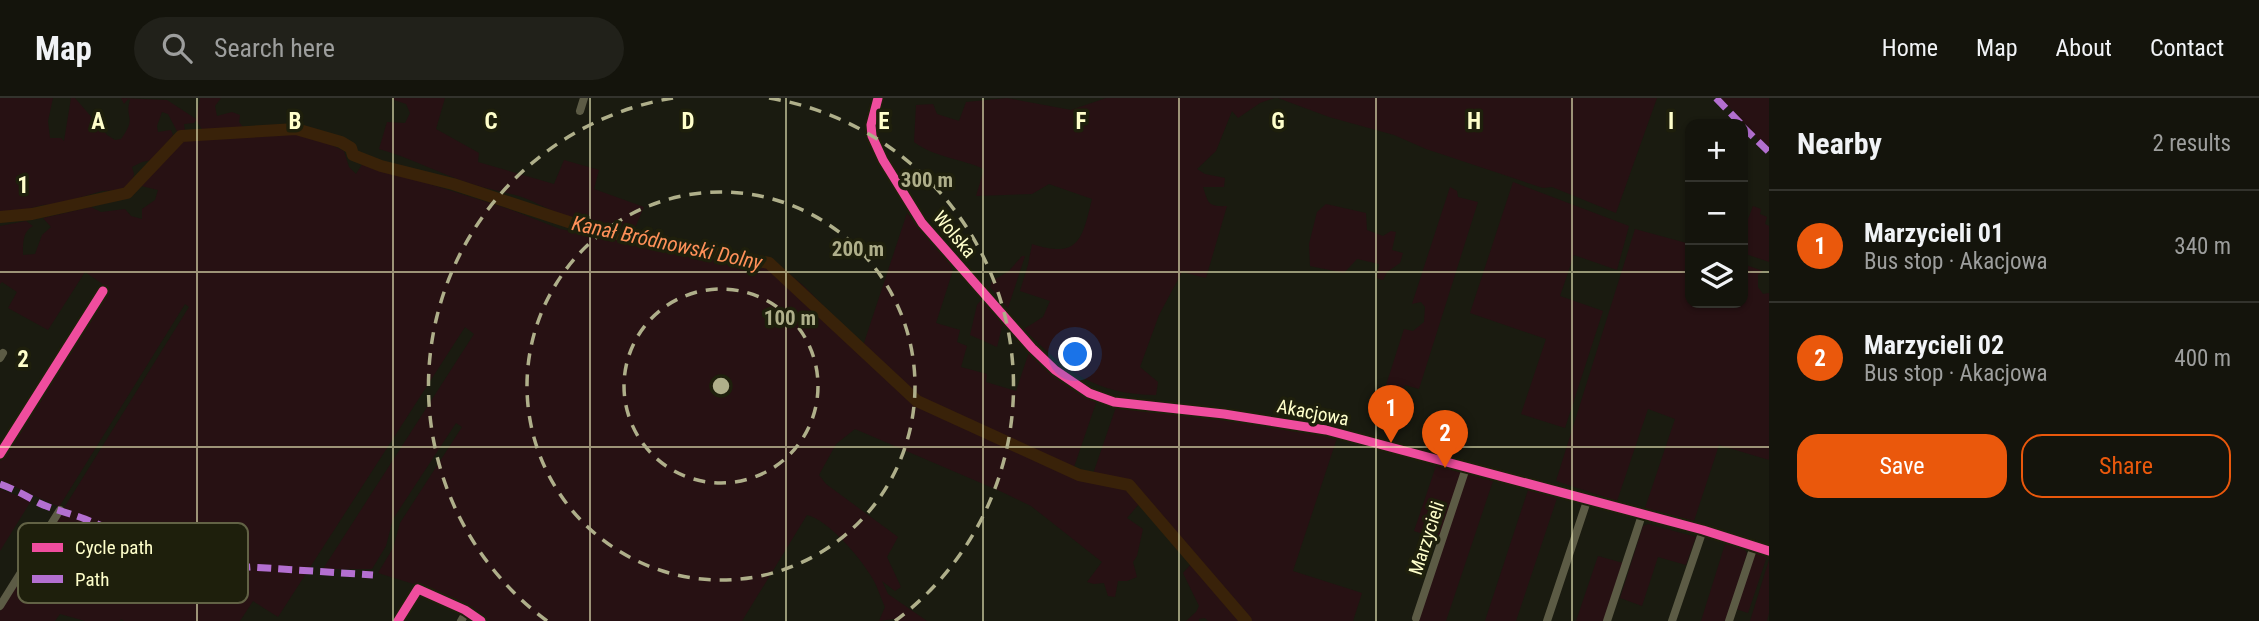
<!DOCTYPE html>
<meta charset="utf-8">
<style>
body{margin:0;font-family:"Roboto Condensed",sans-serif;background:#21211a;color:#f1f3f6}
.controls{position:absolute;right:21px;top:21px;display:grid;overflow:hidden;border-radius:14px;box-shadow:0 2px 5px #0004}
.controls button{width:63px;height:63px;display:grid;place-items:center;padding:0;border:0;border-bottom:2px solid #33332d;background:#14140c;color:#f1f3f6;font:35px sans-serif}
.you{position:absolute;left:1076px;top:257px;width:24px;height:24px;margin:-18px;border:5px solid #fff;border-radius:50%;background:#1a73e8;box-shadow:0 0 0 10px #1a73e833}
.badge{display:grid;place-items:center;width:46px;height:46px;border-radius:50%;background:#ea580c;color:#fff;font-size:23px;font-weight:700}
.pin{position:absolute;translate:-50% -58px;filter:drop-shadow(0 2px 4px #0008)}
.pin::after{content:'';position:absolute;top:37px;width:24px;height:21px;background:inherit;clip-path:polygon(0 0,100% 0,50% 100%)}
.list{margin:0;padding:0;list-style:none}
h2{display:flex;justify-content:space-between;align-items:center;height:91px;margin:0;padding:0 28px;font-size:30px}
h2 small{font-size:23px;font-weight:400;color:#9d9e9d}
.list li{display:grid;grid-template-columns:46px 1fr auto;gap:21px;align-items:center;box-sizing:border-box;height:112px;padding:0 28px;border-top:2px solid #33332d}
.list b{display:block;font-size:26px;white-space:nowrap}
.list p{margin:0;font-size:23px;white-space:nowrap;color:#9d9e9d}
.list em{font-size:23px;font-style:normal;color:#9d9e9d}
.actions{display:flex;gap:14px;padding:21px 28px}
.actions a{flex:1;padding:16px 0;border:2px solid #ea580c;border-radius:21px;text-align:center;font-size:24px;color:#ea580c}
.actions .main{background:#ea580c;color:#fff}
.icon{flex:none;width:38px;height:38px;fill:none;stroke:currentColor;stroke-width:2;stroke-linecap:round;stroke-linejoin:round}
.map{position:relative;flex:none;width:1769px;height:523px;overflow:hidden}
header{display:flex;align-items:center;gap:42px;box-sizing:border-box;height:98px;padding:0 35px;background:#14140c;border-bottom:2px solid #33332d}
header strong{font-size:33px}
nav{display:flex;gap:38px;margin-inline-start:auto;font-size:24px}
.search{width:490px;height:63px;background:#21211a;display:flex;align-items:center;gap:18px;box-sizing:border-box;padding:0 24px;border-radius:38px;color:#9d9e9d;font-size:26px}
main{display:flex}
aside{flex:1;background:#14140c}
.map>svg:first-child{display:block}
.green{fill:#271113;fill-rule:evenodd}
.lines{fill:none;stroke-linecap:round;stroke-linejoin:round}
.river{stroke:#392209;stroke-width:12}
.minor{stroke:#5c5b45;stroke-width:8}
.quiet{stroke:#b36fd0;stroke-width:7;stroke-dasharray:14 7;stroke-linecap:butt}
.cycleway-casing{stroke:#1e1f0c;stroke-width:13}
.cycleway{stroke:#ef4d9e;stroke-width:9}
.grid{fill:none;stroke:#ffffcb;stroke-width:2;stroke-opacity:0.55}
.ring{fill:none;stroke:#afaf8a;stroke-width:3.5;stroke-dasharray:12 9}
.labels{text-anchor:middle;stroke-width:7;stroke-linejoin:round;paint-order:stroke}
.street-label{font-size:19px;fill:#ffffcb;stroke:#1e1f0c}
.water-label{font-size:21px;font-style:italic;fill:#ff9159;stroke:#1e1f0c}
.key{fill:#1e1f0c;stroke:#626245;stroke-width:2}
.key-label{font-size:19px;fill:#ffffcb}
.grid-label{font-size:23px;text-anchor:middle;font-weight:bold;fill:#ffffcb;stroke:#1e1f0c;stroke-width:7;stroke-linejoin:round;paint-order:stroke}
.centre{fill:#afaf8a;stroke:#1e1f0c;stroke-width:3.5}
.ring-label{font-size:21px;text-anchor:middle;font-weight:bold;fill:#afaf8a;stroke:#1e1f0c;stroke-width:7;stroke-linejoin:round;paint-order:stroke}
</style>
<header>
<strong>Map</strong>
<div class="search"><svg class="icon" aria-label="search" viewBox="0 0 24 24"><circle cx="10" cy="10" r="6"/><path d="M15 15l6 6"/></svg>Search here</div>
<nav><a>Home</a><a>Map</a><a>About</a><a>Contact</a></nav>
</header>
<main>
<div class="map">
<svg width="1769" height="523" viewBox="0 0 1769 523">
<rect width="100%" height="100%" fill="#1a1b10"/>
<g class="green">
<path d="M0,0H53L48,23L50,40H61L64,43L71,0H75L107,37L115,42L121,41C138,18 124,21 130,2L128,1L124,6L121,0L167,2L196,21L200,0H221L215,8L217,18L232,14L240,17L239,24L243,29L203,33L196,22L194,25L184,26L185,33L178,35L168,16L162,14L157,28L158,34L171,32L173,37L152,62L142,64L132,69L134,76L132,84L120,92L102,93L58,106L43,107L28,111L11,123L0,122Z"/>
<path d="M394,0H445L436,31L479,55L478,64L554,86L564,62L599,72L594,91L644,109L634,132C598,131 563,119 532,103C515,95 493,93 475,87C442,77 412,60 379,51L387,24L405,25L410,15L406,6L394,2Z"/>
<path d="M1007,0L1071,12L1106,0H1274L1260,5L1238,20L1232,13L1216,53L1197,71L1205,76L1225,80L1224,89H1203C1208,105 1208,109 1227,108L1206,180L1182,174L1159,217L1140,269L1158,284L1156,297C1096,297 1064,272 1024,231L1043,219L1050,203L1020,193L1028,167L1032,146C1079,161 1082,142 1092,101L1049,86L1032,96L976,98L984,71C962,61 934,59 914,44L916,7L933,6L937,16L959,23L966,4Z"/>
<polygon points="1278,0 1657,0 1616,115 1552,89 1543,90 1426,51 1394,37 1329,19"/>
<polygon points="1721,0 1769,0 1769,54"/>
<path d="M294,34L319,41L344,53L349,69L356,76L363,65L509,111L560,131L731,165L748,174L757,167L762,160L778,166L805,189L863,248L907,115L954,169L936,225L960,232L957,244L967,248L961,269L987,276L986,284L1016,293L1029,254C1048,276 1070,291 1097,302L1074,369L1093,376L1116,309L1223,320L1337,340L1293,473L1362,495L1353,523H1208L1205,520L1199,521V523H1186L1196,514L1199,508L1183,475L1191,466L1139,406L1127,420L1143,431L1137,458L1133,464L1137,479L1127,483H1118L1115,499L1108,498L1104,485L1094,486L1087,484L1102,464L1031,408L1002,394L855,331L836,346L819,377L826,386L898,439L887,459L901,489L895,493L882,483L888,496L927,523H898L894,521L879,523L885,509C880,498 877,487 871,478C860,459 828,422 807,417L742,523H489L454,501L451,504L417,487L378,475L393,450L400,425L462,329L456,325L393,421L386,448L372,471H323L474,236L465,229L278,519L253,503L240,523H124L121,521L120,523H85L60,516L55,523H0V513L189,209L185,206L59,409L0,382V363L106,194L110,191L85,174L48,232L8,210L17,194L2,184L0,186V128L26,123L33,128C22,134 23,146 23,157L35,156L42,137L51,129L43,120L91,109L101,114L125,111L131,118L142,121V111L155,102L158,92L141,88L183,43ZM864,249L913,296L909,303L861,256Z"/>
<polygon points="1513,84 1629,128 1617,172 1574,157 1560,198 1603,213 1565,330 1521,316 1546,241 1470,215"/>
<polygon points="1450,89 1457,93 1458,99 1478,104 1419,291 1405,287 1403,292 1386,287 1404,231 1413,233 1424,224 1425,209 1421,204 1412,206"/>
<polygon points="1326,106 1366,115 1367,132 1383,138 1391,133 1396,134 1392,152 1403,155 1400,165 1387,174 1383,182 1377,180 1379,166 1357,161 1344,175 1310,168 1309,146 1317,114"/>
<polygon points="1753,108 1761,111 1760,116 1767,119 1765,126 1769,128 1769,164 1743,155 1743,134"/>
<polygon points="1635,131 1690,146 1690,205 1743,205 1743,166 1763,173 1758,177 1758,189 1763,196 1769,195 1769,362 1719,347 1694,423 1645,410 1675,321 1648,311 1617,403 1556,383"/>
<polygon points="1022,158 1025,158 1008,210 990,189 992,183 1009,173"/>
<polygon points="982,201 1003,225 997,249 970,237 977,207"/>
<polygon points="1436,368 1462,375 1440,441 1414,433"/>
<polygon points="1466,376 1493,383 1446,523 1418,523"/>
<polygon points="0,391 31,403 0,453"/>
<polygon points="1528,392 1557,400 1516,523 1485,523"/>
<polygon points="1648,426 1696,439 1686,467 1658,459 1642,508 1620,500 1643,428"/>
<polygon points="1726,443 1744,449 1747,456 1726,523 1701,523"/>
<polygon points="1755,453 1767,458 1748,515 1736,511"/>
<polygon points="1598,458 1623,465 1604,523 1576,523"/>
<polygon points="1769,462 1769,515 1767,523 1750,523"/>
</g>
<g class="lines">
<polyline class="river" points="0,119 32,116 127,95 181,38 296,31 341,44 351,50 353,57 381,68 453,86 590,131 769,165 917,303 1079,377 1129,387 1246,523"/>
<g class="minor">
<polyline points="878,0 871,27 872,38 883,62 922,125 1032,250 1055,272 1089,295 1114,304 1224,316 1326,332 1703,432 1769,453"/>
<polyline points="580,13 584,0"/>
<polyline points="0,260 3,255"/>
<polyline points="0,356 103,193"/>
<polyline points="0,508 60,412"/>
<polyline points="1416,520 1466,370"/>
<polyline points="398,523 418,491 465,512 481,523"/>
<polyline points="461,523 467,513"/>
<polyline points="1547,523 1587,403"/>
<polyline points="1607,523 1642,417"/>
<polyline points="1672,523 1703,432"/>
<polyline points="1729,523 1754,448"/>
</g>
<g class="quiet">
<polyline points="1716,0 1741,26"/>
<polyline points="1743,29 1769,54"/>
<path d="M0,386C14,391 26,398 39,405C54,412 70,415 85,421C138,442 193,474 251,469L373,477"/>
</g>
<defs>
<g id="cycleway">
<polyline points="878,0 871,27 872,38 883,62 922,125 1032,250 1055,272 1089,295 1114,304 1224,316 1326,332 1703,432 1769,453"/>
<polyline points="0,356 103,193"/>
<polyline points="398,523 418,491 465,512 481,523"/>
</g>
</defs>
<use href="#cycleway" class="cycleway-casing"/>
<use href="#cycleway" class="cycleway"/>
</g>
<path class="grid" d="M197,0V523M393,0V523M590,0V523M786,0V523M983,0V523M1179,0V523M1376,0V523M1572,0V523M0,174H1690M1743,174H1769M0,349H1769"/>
<g class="ring">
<circle cx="721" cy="288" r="97"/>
<circle cx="721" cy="288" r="194"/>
<path d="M547 523A292 292 0 0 1 673 0M769 0A292 292 0 0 1 895 523"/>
</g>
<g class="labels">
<g class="street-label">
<text transform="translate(955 136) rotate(50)" y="7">Wolska</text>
<text transform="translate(1313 314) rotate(11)" y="7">Akacjowa</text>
<text transform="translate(1426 440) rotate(-72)" y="7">Marzycieli</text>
</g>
<g class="water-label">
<text transform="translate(667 145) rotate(12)" y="7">Kanał Bródnowski Dolny</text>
</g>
</g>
<rect x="18" y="425" width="230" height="80" rx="10" class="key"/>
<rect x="32" y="445" width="31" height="9" fill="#ef4d9e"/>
<rect x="32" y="477" width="31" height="8" fill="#b36fd0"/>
<g class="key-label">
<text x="75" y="456">Cycle path</text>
<text x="75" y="488">Path</text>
</g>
<g class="grid-label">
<text x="98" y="31">A</text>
<text x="295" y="31">B</text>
<text x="491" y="31">C</text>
<text x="688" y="31">D</text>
<text x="884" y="31">E</text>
<text x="1081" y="31">F</text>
<text x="1278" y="31">G</text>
<text x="1474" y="31">H</text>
<text x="1671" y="31">I</text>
<text x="23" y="95">1</text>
<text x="23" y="269">2</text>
</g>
<circle cx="721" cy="288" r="10" class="centre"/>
<g class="ring-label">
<text x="927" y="89">300 m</text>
<text x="858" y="158">200 m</text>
<text x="790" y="227">100 m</text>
</g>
</svg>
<div class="controls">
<button>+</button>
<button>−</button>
<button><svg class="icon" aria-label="layers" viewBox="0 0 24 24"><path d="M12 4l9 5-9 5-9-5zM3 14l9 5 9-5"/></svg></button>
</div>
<div class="you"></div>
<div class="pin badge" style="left:1391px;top:345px">1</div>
<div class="pin badge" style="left:1445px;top:370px">2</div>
</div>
<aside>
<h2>Nearby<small>2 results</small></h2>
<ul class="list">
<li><span class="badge">1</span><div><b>Marzycieli 01</b><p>Bus stop · Akacjowa</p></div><em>340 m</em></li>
<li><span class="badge">2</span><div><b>Marzycieli 02</b><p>Bus stop · Akacjowa</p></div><em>400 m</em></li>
</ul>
<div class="actions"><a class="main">Save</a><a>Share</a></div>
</aside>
</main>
